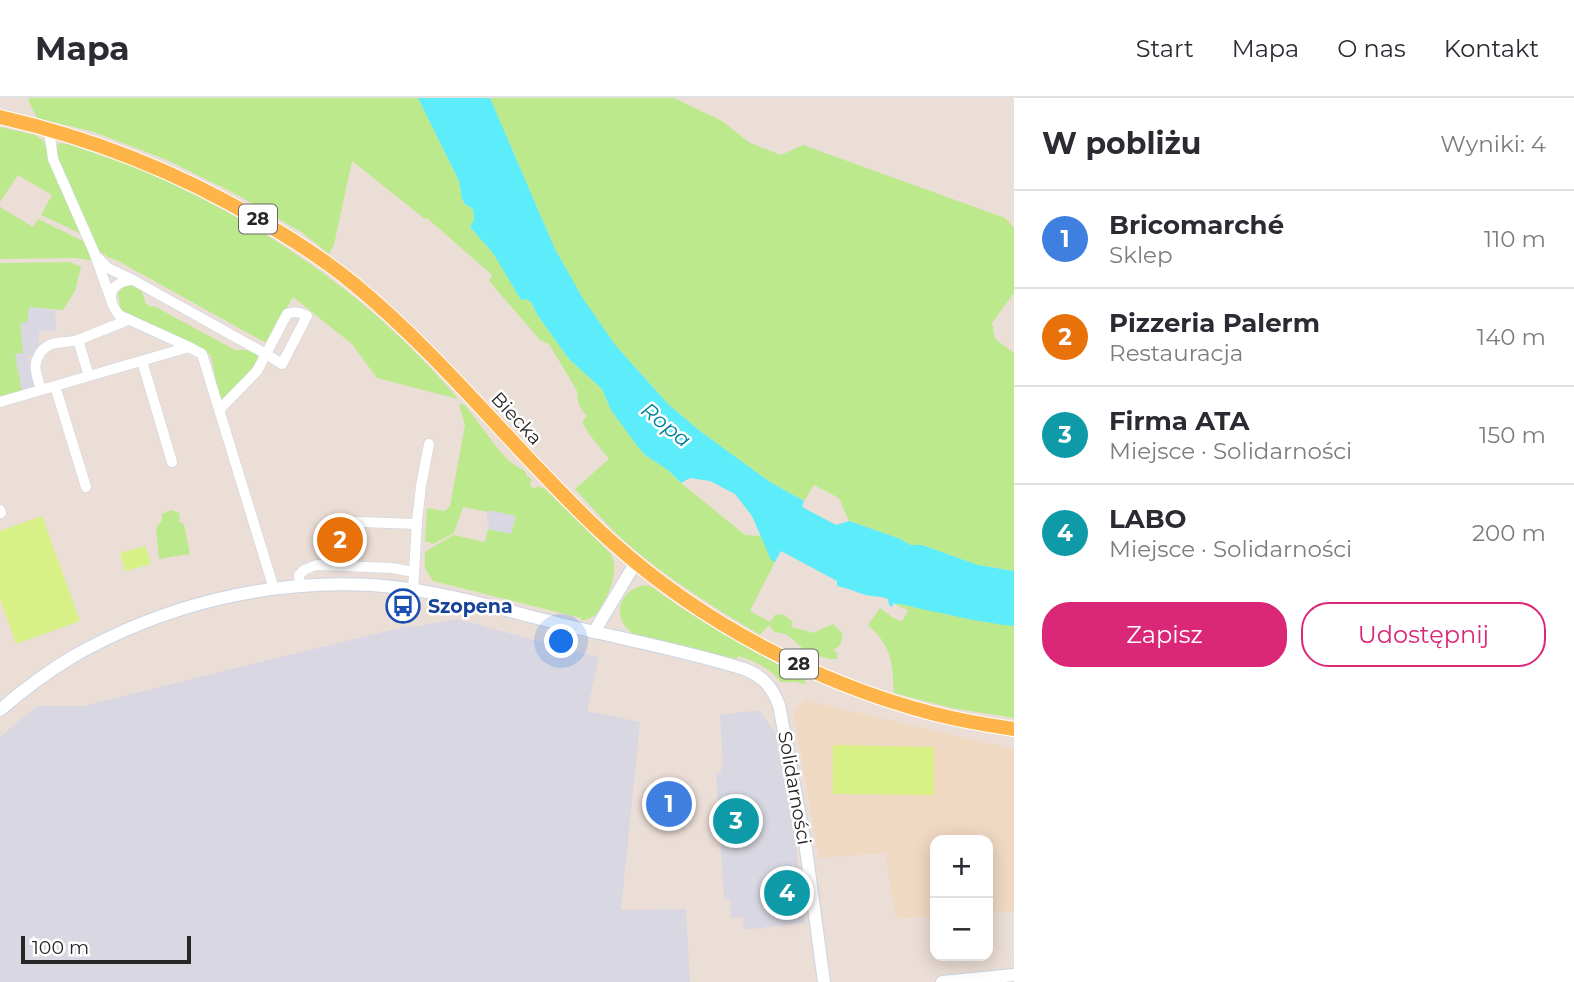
<!DOCTYPE html>
<html lang="pl">
<meta charset="utf-8">
<style>
body{margin:0;font-family:Montserrat,sans-serif;background:#f2f2f3;color:#2b2b33}
.controls{position:absolute;right:21px;bottom:21px;display:grid;overflow:hidden;border-radius:14px;box-shadow:0 4px 18px #0003}
.controls button{width:63px;height:63px;display:grid;place-items:center;padding:0;border:0;border-bottom:2px solid #e1e1e2;background:#fff;color:#2b2b33;font:35px sans-serif}
.scale{position:absolute;left:21px;bottom:18px;width:170px;box-sizing:border-box;padding-left:7px;border:4px solid #272727;border-top:0;font-size:19px;line-height:24px;white-space:nowrap;color:#272727;-webkit-text-stroke:5px #fff;paint-order:stroke}
.you{position:absolute;left:562px;top:544px;width:24px;height:24px;margin:-18px;border:5px solid #fff;border-radius:50%;background:#1a73e8;box-shadow:0 0 0 10px #1a73e833}
.badge{display:grid;place-items:center;width:46px;height:46px;border-radius:50%;background:#db2777;color:#fff;font-size:23px;font-weight:700}
.pin{position:absolute;translate:-50% -50%;border:4px solid #fff;box-shadow:0 2px 7px #0006}
.list{margin:0;padding:0;list-style:none}
h2{display:flex;justify-content:space-between;align-items:center;height:91px;margin:0;padding:0 28px;font-size:30px}
h2 small{font-size:23px;font-weight:400;color:#7c7c81}
.list li{display:grid;grid-template-columns:46px 1fr auto;gap:21px;align-items:center;box-sizing:border-box;height:98px;padding:0 28px;border-top:2px solid #e1e1e2}
.list b{display:block;font-size:26px;white-space:nowrap}
.list p{margin:0;font-size:23px;white-space:nowrap;color:#7c7c81}
.list em{font-size:23px;font-style:normal;color:#7c7c81}
.actions{display:flex;gap:14px;padding:21px 28px}
.actions a{flex:1;padding:16px 0;border:2px solid #db2777;border-radius:28px;text-align:center;font-size:24px;color:#db2777}
.actions .main{background:#db2777;color:#fff}
.map{position:relative;flex:none;width:1014px;height:884px;overflow:hidden}
header{display:flex;align-items:center;gap:42px;box-sizing:border-box;height:98px;padding:0 35px;background:#fff;border-bottom:2px solid #e1e1e2}
header strong{font-size:33px}
nav{display:flex;gap:38px;margin-inline-start:auto;font-size:24px}
main{display:flex}
aside{flex:1;background:#fff}
.map>svg:first-child{display:block}
.industrial{fill:#d9d8e2}
.education{fill:#f0d9c3}
.green{fill:#bce98c}
.pitch{fill:#d7f186}
.water{fill:#5cecfa}
.lines{fill:none;stroke-linecap:round;stroke-linejoin:round}
.minor-casing{stroke:#cbd4e2;stroke-width:11}
.tertiary-casing{stroke:#cbd4e2;stroke-width:14}
.primary-casing{stroke:#fff;stroke-width:16}
.minor{stroke:#fff;stroke-width:10}
.tertiary{stroke:#fff;stroke-width:12}
.primary{stroke:#feb448;stroke-width:14}
.labels{text-anchor:middle;stroke-width:5;stroke-linejoin:round;paint-order:stroke}
.shield{fill:#fff;stroke:#686868;stroke-width:2}
.shield-label{font-size:18px;font-weight:bold;fill:#272727}
.street-label{font-size:19px;fill:#272727;stroke:#fff}
.transit-label{font-size:19px;font-weight:bold;fill:#164399;stroke:#fff;text-anchor:start}
.water-label{font-size:21px;font-style:italic;fill:#01809a;stroke:#fff}
</style>
<header>
<strong>Mapa</strong>
<nav><a>Start</a><a>Mapa</a><a>O nas</a><a>Kontakt</a></nav>
</header>
<main>
<div class="map">
<svg width="1014" height="884" viewBox="0 0 1014 884">
<rect width="100%" height="100%" fill="#ebded6"/>
<g class="industrial">
<polygon points="29,209 55,212 56,232 39,233 39,256 28,258 35,290 22,294 15,256 20,225"/>
<polygon points="488,412 516,417 511,436 488,431 489,425 486,423"/>
<polygon points="457,521 599,559 587,613 640,624 621,812 686,811 690,884 0,884 0,639 37,608 83,608 407,528 412,529"/>
<polygon points="759,612 775,634 795,739 805,825 744,832 743,819 731,820 730,801 724,801 716,675 721,675 721,669 723,669 720,617"/>
</g>
<polygon class="education" points="806,602 901,625 1014,651 1014,813 988,814 988,742 935,742 935,818 896,821 885,755 819,760 794,617 797,609"/>
<g class="green">
<path d="M29,0H418L459,83L462,101L465,106L473,111L474,122L470,129L493,155L525,201L531,204L538,218L569,261L602,291L611,312L645,357L668,372L681,385L745,437L762,438L771,462L775,464L750,513L770,524L776,516L784,517L793,524L791,527L793,530L800,531L813,535L833,526L843,536L840,547L833,552L837,555V561C828,562 812,557 804,551C790,541 793,536 774,534L769,527L760,537C712,508 665,479 623,442C606,426 591,408 575,391L609,361L589,336L582,324L587,318C580,311 577,303 577,293L549,246L541,243L489,183L492,177L427,120L425,121L352,63L334,147L329,156L303,135L232,94L167,62L94,34L37,20L29,4Z"/>
<polygon points="490,0 674,0 722,23 750,45 781,57 803,47 1005,120 1014,130 1014,195 992,225 995,241 1014,255 1014,473 978,467 922,447 911,447 898,440 849,423 839,400 814,387 804,403 770,384 700,333 669,307 616,248 581,199 555,151"/>
<polygon points="0,29 35,37 43,42 84,137 41,117 52,97 18,77 0,104"/>
<path d="M60,45L71,47C96,56 122,64 146,74C264,126 375,201 458,301L377,280L352,246L293,199L266,245L120,164C112,161 104,157 97,151L55,55L56,49Z"/>
<polygon points="0,109 33,129 38,121 87,145 94,163 76,160 0,161"/>
<polygon points="70,164 81,169 75,193 63,212 29,209 27,224 20,225 23,255 15,256 22,294 0,300 0,165"/>
<polygon points="126,186 140,188 146,206 151,209 154,208 235,252 250,252 257,256 258,263 227,300 220,303 211,257 121,216 118,195"/>
<path d="M459,306L465,307L498,351L509,363L526,374V378L532,381L530,387L534,391L537,388L545,391L611,456C612,460 614,463 614,467C616,481 605,505 597,515C593,520 587,521 581,523V520L433,483L425,470V454L453,437L485,444L488,431L511,436L516,418L489,412L488,414L463,409L454,435L433,446L425,443L427,410L445,413L450,408L465,327Z"/>
<polygon points="171,412 179,415 180,419 179,424 184,426 190,456 159,461 156,430 162,422 162,416"/>
<path d="M645,487L652,489C700,525 752,553 805,581V586L795,584H781C769,570 756,563 738,558L737,561L635,537C610,521 618,492 645,487Z"/>
<path d="M898,505L959,519L1014,528V620L952,610L894,595C892,564 892,548 868,527L880,510L892,519L902,524L908,512L896,507Z"/>
</g>
<g class="pitch">
<polygon points="42,418 80,523 16,546 0,501 0,433"/>
<polygon points="145,448 151,466 125,473 120,455"/>
<polygon points="833,647 934,649 934,697 833,696"/>
</g>
<path class="water" d="M418,0H490L555,151L582,199L616,248L669,307L700,333L770,384L804,403L802,409L836,427L849,423L898,440L911,447H922L978,467L1014,473V528C984,525 955,518 926,512C914,510 904,505 893,506L892,509L889,507L888,501C881,498 877,499 871,498C859,496 849,490 837,488V483L781,453L775,464L771,462L752,418L735,396L710,383L690,380L681,385L668,372L645,357L638,349L611,312L602,291L569,261L538,218L531,204L525,201L521,202L493,155L470,129L474,122L473,111L465,106L462,101L459,83Z"/>
<g class="lines">
<defs>
<g id="minor">
<polyline points="49,31 53,61 94,154 110,199"/>
<polyline points="99,161 108,170 133,182"/>
<path d="M189,249L119,217C116,213 111,206 111,200C110,188 123,182 133,182L266,256L282,266L307,218C299,214 295,213 287,216C277,235 267,254 257,273L219,312"/>
<polyline points="142,263 172,364"/>
<polyline points="89,278 78,242 128,222"/>
<polyline points="55,288 86,389"/>
<path d="M41,292C37,276 31,268 41,254C45,249 49,246 56,245C63,244 70,244 78,242"/>
<polyline points="0,304 189,249 202,256 274,491"/>
<polyline points="0,412 1,415"/>
<polyline points="331,423 417,426"/>
<polyline points="300,488 299,477 304,472 316,467 392,470 414,474"/>
<polyline points="413,493 417,423 421,388 429,346"/>
</g>
<g id="tertiary">
<polyline points="594,534 636,464"/>
<path d="M0,612C22,593 47,574 72,559C163,507 268,481 372,487C437,491 506,513 569,528C628,542 687,553 744,571C763,578 772,589 779,607L806,751L824,884"/>
<polyline points="942,884 1014,877"/>
</g>
<path id="primary" d="M0,19C92,40 178,74 259,122C292,141 325,162 354,186C417,238 471,299 526,358C554,387 581,417 612,444C701,524 814,584 931,615C958,622 986,627 1014,631"/>
</defs>
<use href="#minor" class="minor-casing"/>
<use href="#tertiary" class="tertiary-casing"/>
<use href="#primary" class="primary-casing"/>
<use href="#minor" class="minor"/>
<use href="#tertiary" class="tertiary"/>
<use href="#primary" class="primary"/>
</g>
<defs>
<symbol id="bus-ring" viewBox="-11 -11 22 22"><circle r="9.5" fill="#fff" stroke="#1a4fb4" stroke-width="1.5"/><path d="M-5-6H5V4H4V6H2V4H-2V6H-4V4H-5ZM-3.5-4V0h7V-4ZM-3.5 1.2v1.5H-2V1.2ZM2 1.2v1.5H3.5V1.2Z" fill="#1a4fb4"/></symbol>
</defs>
<g fill-rule="evenodd">
<use href="#bus-ring" x="384" y="489" width="38" height="38"/>
</g>
<g class="labels">
<g class="shield">
<rect x="239" y="106.5" width="38" height="29" rx="5"/>
<rect x="780" y="551.5" width="38" height="29" rx="5"/>
</g>
<g class="shield-label">
<text x="258" y="127">28</text>
<text x="799" y="572">28</text>
</g>
<g class="street-label">
<text transform="translate(517 320) rotate(47)" y="7">Biecka</text>
<text transform="translate(795 690) rotate(80)" y="7">Solidarności</text>
</g>
<g class="transit-label">
<text x="428" y="515">Szopena</text>
</g>
<g class="water-label">
<text transform="translate(666 327) rotate(39)" y="7">Ropa</text>
</g>
</g>
</svg>
<div class="controls">
<button>+</button>
<button>−</button>
</div>
<div class="scale">100 m</div>
<div class="you"></div>
<div class="pin badge" style="left:669px;top:706px;background:#3f7fe0">1</div>
<div class="pin badge" style="left:340px;top:442px;background:#e8710a">2</div>
<div class="pin badge" style="left:736px;top:723px;background:#0f9aa8">3</div>
<div class="pin badge" style="left:787px;top:795px;background:#0f9aa8">4</div>
</div>
<aside>
<h2>W pobliżu<small>Wyniki: 4</small></h2>
<ul class="list">
<li><span class="badge" style="background:#3f7fe0">1</span><div><b>Bricomarché</b><p>Sklep</p></div><em>110 m</em></li>
<li><span class="badge" style="background:#e8710a">2</span><div><b>Pizzeria Palerm</b><p>Restauracja</p></div><em>140 m</em></li>
<li><span class="badge" style="background:#0f9aa8">3</span><div><b>Firma ATA</b><p>Miejsce · Solidarności</p></div><em>150 m</em></li>
<li><span class="badge" style="background:#0f9aa8">4</span><div><b>LABO</b><p>Miejsce · Solidarności</p></div><em>200 m</em></li>
</ul>
<div class="actions"><a class="main">Zapisz</a><a>Udostępnij</a></div>
</aside>
</main>
